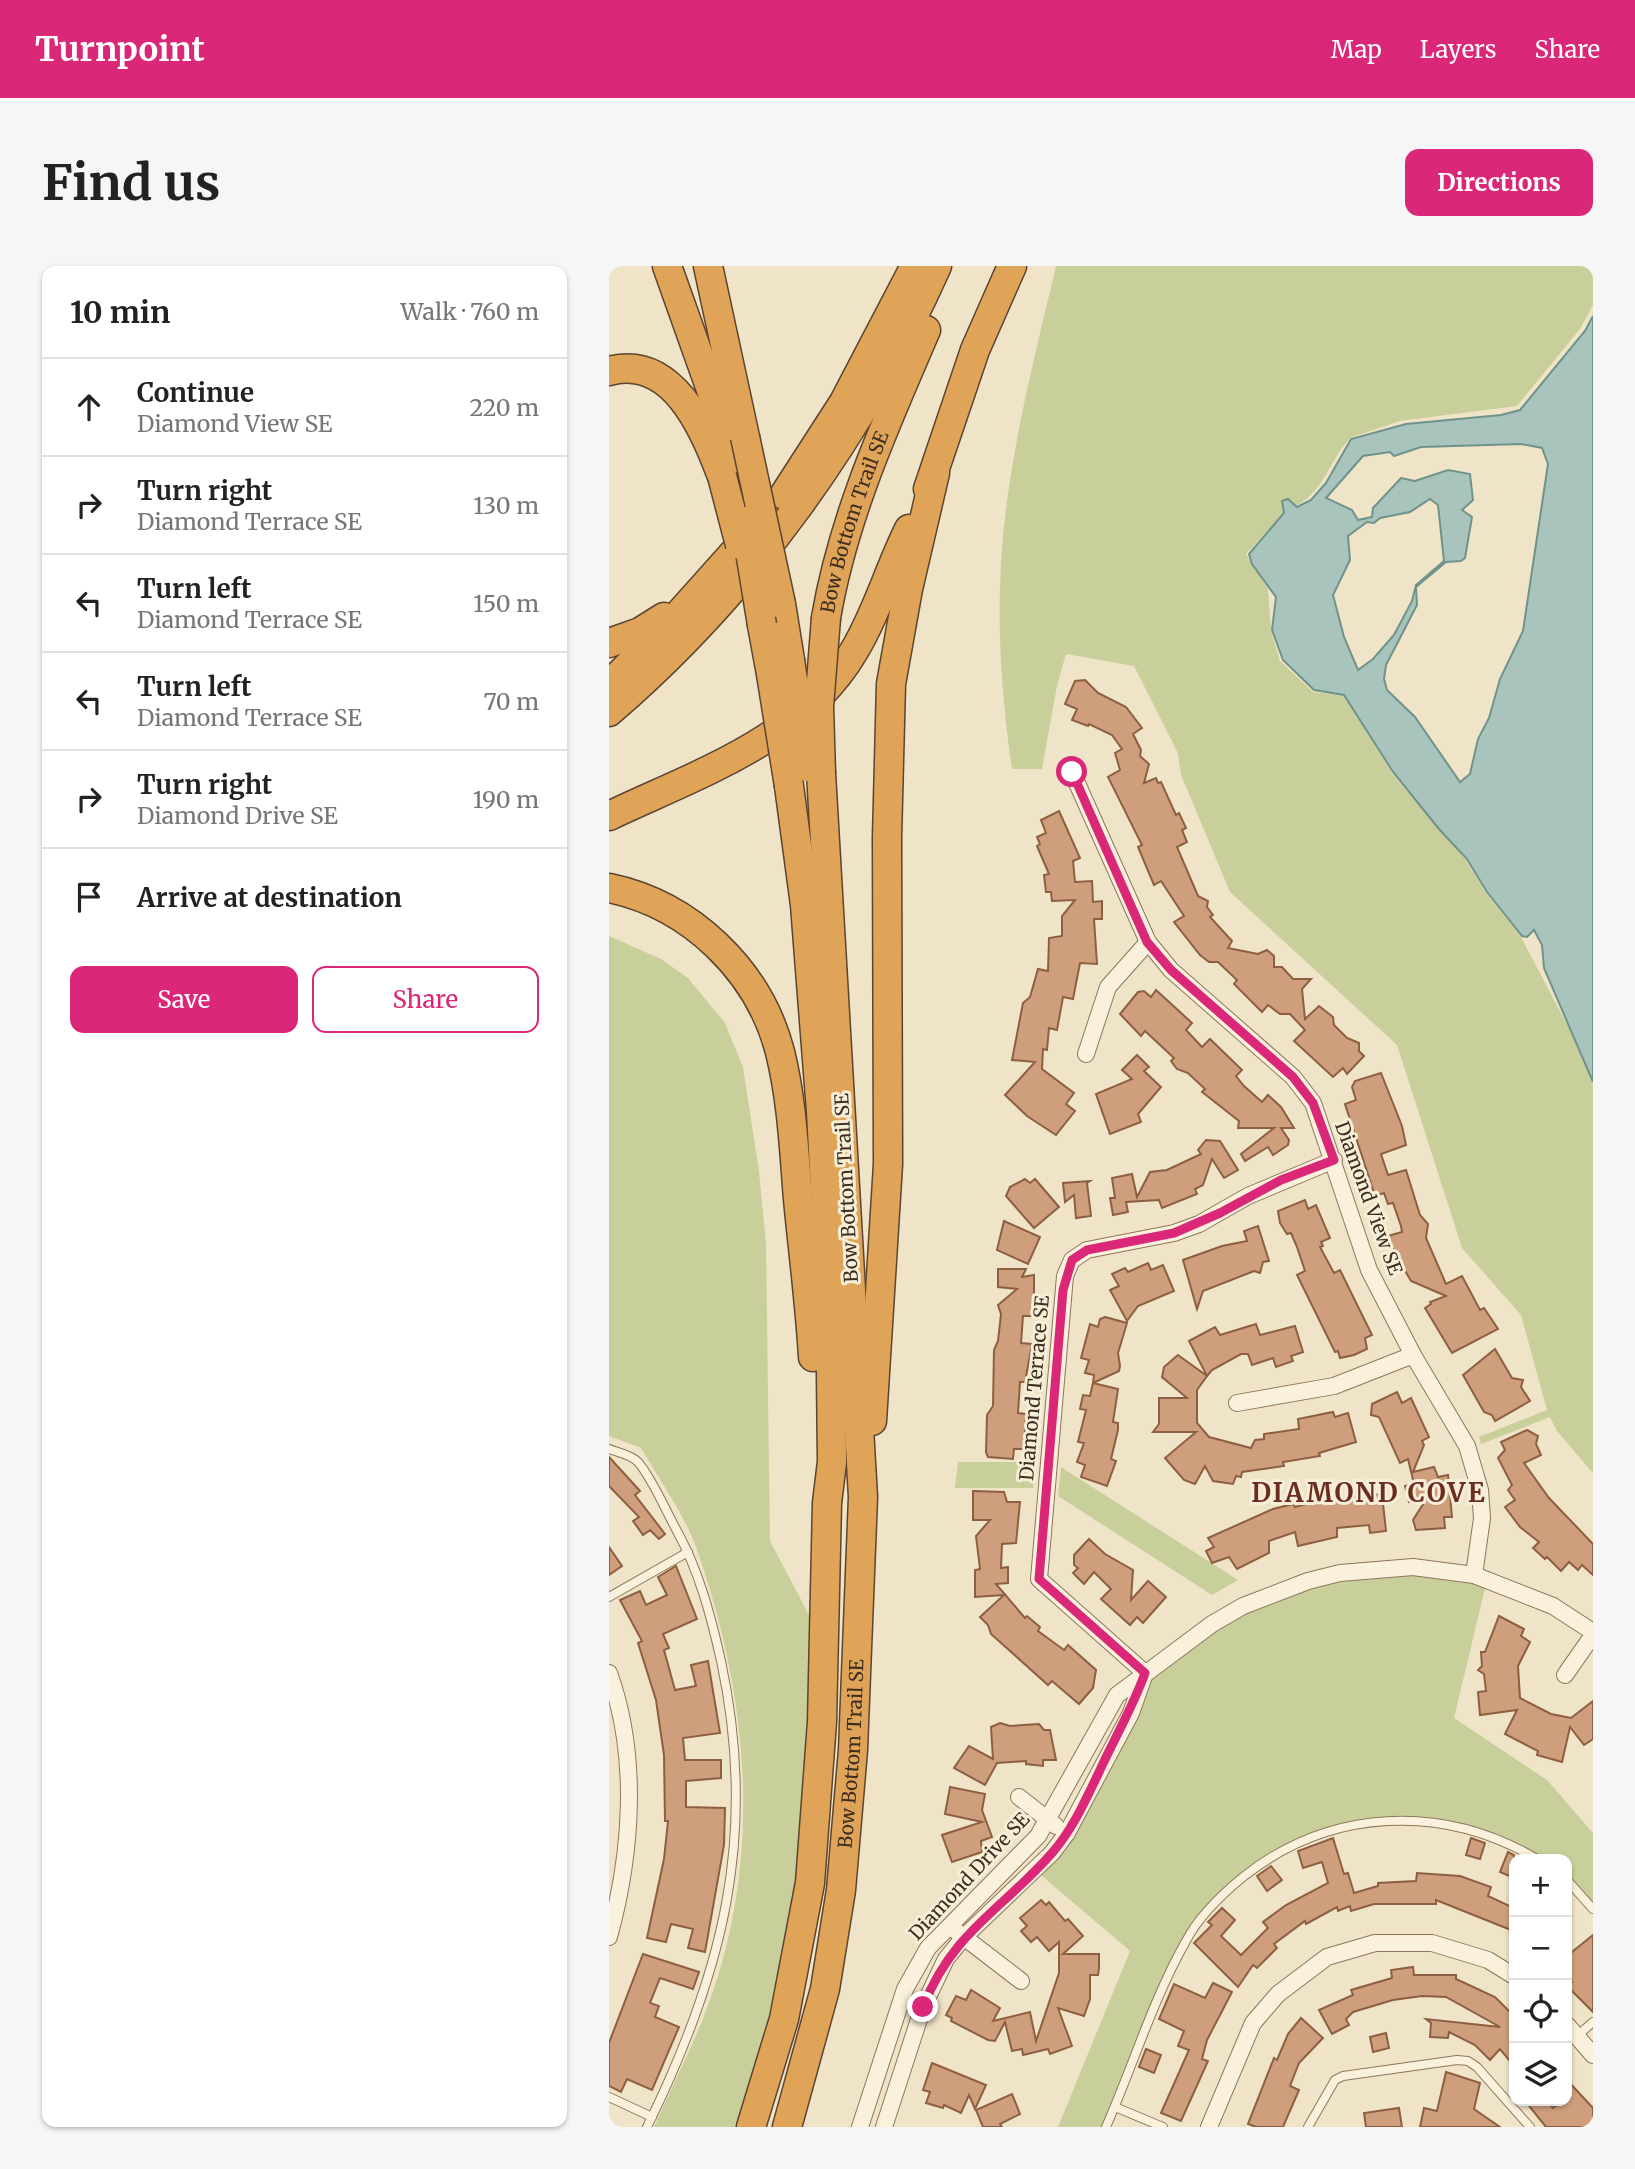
<!DOCTYPE html>
<meta charset="utf-8">
<style>
body{margin:0;font-family:Merriweather,serif;background:#f6f6f6;color:#222}
.controls{position:absolute;right:21px;bottom:21px;display:grid;overflow:hidden;border-radius:14px;box-shadow:0 2px 5px #0004}
.controls button{width:63px;height:63px;display:grid;place-items:center;padding:0;border:0;border-bottom:2px solid #e0e0e0;background:#fff;color:#222;font:35px sans-serif}
.stop{position:absolute;width:21px;height:21px;margin:-16px;border:5px solid #db2777;border-radius:50%;background:#fff}
.stop.end{background:#db2777;border-color:#fff;box-shadow:0 2px 7px #0008}
.list{margin:0;padding:0;list-style:none}
h2{display:flex;justify-content:space-between;align-items:center;height:91px;margin:0;padding:0 28px;font-size:30px}
h2 small{font-size:23px;font-weight:400;color:#767676}
.list li{display:grid;grid-template-columns:46px 1fr auto;gap:21px;align-items:center;box-sizing:border-box;height:98px;padding:0 28px;border-top:2px solid #e0e0e0}
.list b{display:block;font-size:26px;white-space:nowrap}
.list p{margin:0;font-size:23px;white-space:nowrap;color:#767676}
.list em{font-size:23px;font-style:normal;color:#767676}
.actions{display:flex;gap:14px;padding:21px 28px}
.actions a{flex:1;padding:16px 0;border:2px solid #db2777;border-radius:14px;text-align:center;font-size:24px;color:#db2777}
.actions .main{background:#db2777;color:#fff}
.icon{flex:none;width:38px;height:38px;fill:none;stroke:currentColor;stroke-width:2;stroke-linecap:round;stroke-linejoin:round}
.map{position:relative;flex:none;width:984px;height:1861px;overflow:hidden;border-radius:14px}
header{display:flex;align-items:center;gap:42px;box-sizing:border-box;height:98px;padding:0 35px;background:#db2777;color:#fff}
header strong{font-size:33px}
nav{display:flex;gap:38px;margin-inline-start:auto;font-size:24px}
.intro{display:flex;align-items:center;justify-content:space-between;box-sizing:border-box;height:168px;padding:0 42px}
h1{margin:0;font-size:49px}
.button{padding:18px 32px;border-radius:14px;background:#db2777;color:#fff;font-size:24px;font-weight:700}
main{display:flex;gap:42px;padding:0 42px}
aside{flex:1;background:#fff;border-radius:14px;box-shadow:0 2px 5px #0004}
.map>svg:first-child{display:block}
.green{fill:#c9cf9b}
.water{fill:#a9c4bc;stroke:#6f938a;stroke-width:2;fill-rule:evenodd}
.building{fill:#cf9f7d;stroke:#8d5f41;stroke-width:2}
.lines{fill:none;stroke-linecap:round;stroke-linejoin:round}
.service-casing{stroke:#8d765c;stroke-width:10}
.minor-casing{stroke:#8d765c;stroke-width:18}
.motorway-casing{stroke:#5b4430;stroke-width:31}
.service{stroke:#faf1dc;stroke-width:8}
.minor{stroke:#faf1dc;stroke-width:16}
.motorway{stroke:#e0a458;stroke-width:28}
.motorway-bridge-casing{stroke:#5b4430;stroke-width:31;stroke-linecap:butt}
.motorway-bridge{stroke:#e0a458;stroke-width:28}
.route{stroke:#db2777;stroke-width:9}
.labels{text-anchor:middle;stroke-width:6;stroke-linejoin:round;paint-order:stroke}
.street-label{font-size:19px;fill:#3d2e20;stroke:#f7eed8}
.district-label{font-size:26px;font-weight:bold;letter-spacing:2px;fill:#6b2e1e;stroke:#f7eed8}
</style>
<header>
<strong>Turnpoint</strong>
<nav><a>Map</a><a>Layers</a><a>Share</a></nav>
</header>
<div class="intro"><h1>Find us</h1><a class="button">Directions</a></div>
<main>
<aside>
<h2>10 min<small>Walk · 760 m</small></h2>
<ul class="list">
<li><svg class="icon" aria-label="ahead" viewBox="0 0 24 24"><path d="M12 20V5M6 11l6-6 6 6"/></svg><div><b>Continue</b><p>Diamond View SE</p></div><em>220 m</em></li>
<li><svg class="icon" aria-label="right" viewBox="0 0 24 24"><path d="M7 20v-9h11M14 6l5 5-5 5"/></svg><div><b>Turn right</b><p>Diamond Terrace SE</p></div><em>130 m</em></li>
<li><svg class="icon" aria-label="left" viewBox="0 0 24 24"><path d="M17 20v-9H6M10 6l-5 5 5 5"/></svg><div><b>Turn left</b><p>Diamond Terrace SE</p></div><em>150 m</em></li>
<li><svg class="icon" aria-label="left" viewBox="0 0 24 24"><path d="M17 20v-9H6M10 6l-5 5 5 5"/></svg><div><b>Turn left</b><p>Diamond Terrace SE</p></div><em>70 m</em></li>
<li><svg class="icon" aria-label="right" viewBox="0 0 24 24"><path d="M7 20v-9h11M14 6l5 5-5 5"/></svg><div><b>Turn right</b><p>Diamond Drive SE</p></div><em>190 m</em></li>
<li><svg class="icon" aria-label="arrive" viewBox="0 0 24 24"><path d="M6 21V4h12l-3 4 3 4H6"/></svg><div><b>Arrive at destination</b></div></li>
</ul>
<div class="actions"><a class="main">Save</a><a>Share</a></div>
</aside>
<div class="map">
<svg width="984" height="1861" viewBox="0 0 984 1861">
<rect width="100%" height="100%" fill="#f0e4c8"/>
<g class="green">
<path d="M447,0H984V39L971,63L908,140L791,155L741,172C720,195 716,224 687,240L679,232L673,234L674,248L637,288L659,323L662,365L671,395L704,426L735,430L784,509L857,594L877,627L912,671L962,766L984,819V1207L948,1165L941,1151L872,1178L870,1171L938,1144L912,1049L853,982L788,779L621,626L572,509L569,487L525,400L457,388L448,420L433,503H403C393,435 388,366 392,297C398,196 424,98 447,0Z"/>
<path d="M0,670L52,693L79,712L116,757L134,801L150,905L157,978L161,1275L200,1349V1444L191,1610L176,1701L130,1861H45C61,1824 80,1788 95,1750C155,1598 141,1435 88,1284C77,1251 50,1213 32,1182L0,1170Z"/>
<polygon points="349,1196 426,1196 424,1222 346,1222"/>
<polygon points="452,1201 629,1314 603,1329 449,1230"/>
<polygon points="771,1302 878,1314 845,1452 938,1514 984,1567 984,1643 958,1614 958,1593 928,1593 856,1562 783,1555 692,1574 620,1623 577,1673 497,1861 449,1861 521,1685 426,1604 443,1587 536,1407 634,1340"/>
</g>
<path class="water" d="M984,50V816L935,702L933,679L925,664L918,671L913,670L878,626L858,593L830,563L784,506L735,429L705,424L674,394L663,364L667,331L643,298L640,288L675,247L673,235L679,233L688,241L702,234L717,217L742,173L797,158L892,149L911,144L976,65ZM912,178L933,182L939,198L914,365L891,413L880,452L869,473L861,508L851,516L806,451L778,424L775,413L777,399L808,339L807,321L837,296L852,295L856,292L863,251L853,244L864,234L861,208L839,204L806,215L792,212L764,242L763,251L749,254L743,244L717,232L754,190L781,186L785,190L812,181ZM821,233L829,239L835,295L807,319L803,335L785,369L764,393L749,404L735,371L724,329L741,294L739,270L758,256L765,257L771,252L801,246Z"/>
<g class="building">
<polygon points="476,414 489,427 517,441 533,462 524,468 532,484 531,490 540,498 535,517 547,512 549,517 552,516 567,549 570,547 577,562 573,564 578,576 568,581 589,630 599,635 598,641 604,649 601,651 623,675 619,682 649,688 658,684 665,690 665,701 673,701 684,713 702,713 693,723 696,753 710,740 724,751 725,759 738,772 750,777 750,785 755,790 738,808 734,802 724,811 685,775 696,764 681,748 671,748 659,739 653,746 625,718 628,714 609,696 600,696 591,689 565,656 575,650 552,615 545,619 529,581 533,579 499,511 511,504 506,487 513,483 503,469 480,458 479,460 463,454 468,443 456,438 466,415"/>
<polygon points="450,545 471,592 464,595 466,616 483,615 484,636 493,635 493,653 485,653 488,698 471,697 464,733 454,731 448,764 440,762 438,784 434,783 433,803 465,827 457,838 466,845 447,869 418,850 396,829 426,796 403,794 414,737 421,731 429,703 439,705 440,672 453,670 453,650 466,634 443,635 442,626 437,626 435,609 440,608 428,580 431,578 428,571 437,567 432,554"/>
<polygon points="547,724 583,757 577,764 593,781 601,773 633,804 627,810 635,820 653,836 659,829 672,841 685,862 672,862 680,874 679,879 664,889 659,881 636,895 632,888 665,862 629,862 630,855 593,826 596,823 579,807 568,803 562,795 565,792 536,765 532,770 511,748 529,726 535,725 542,731"/>
<polygon points="528,789 540,801 535,805 552,821 529,848 532,856 501,868 487,828 523,813 513,804"/>
<polygon points="772,807 793,860 797,879 772,888 779,909 797,904 811,949 819,958 817,972 837,1018 853,1010 871,1044 875,1042 889,1063 843,1087 816,1042 822,1038 821,1036 837,1030 802,1015 784,984 779,970 793,966 792,960 784,937 779,938 775,927 766,930 736,838 747,834 743,821 746,815"/>
<polygon points="597,874 611,875 629,904 615,912 603,893 594,919 586,923 588,928 553,942 550,934 517,936 519,946 504,949 501,932 506,932 503,912 523,908 528,931 541,906 558,904 592,888 589,884"/>
<polygon points="416,913 421,917 426,913 450,941 425,962 397,930 401,921"/>
<polygon points="481,915 478,917 482,950 467,952 465,929 456,936 454,917"/>
<polygon points="696,934 699,943 707,939 721,972 712,976 714,980 711,981 725,1007 731,1004 763,1069 756,1072 758,1083 745,1089 731,1092 729,1085 726,1086 688,1009 696,1005 688,981 682,967 678,968 671,957 669,945"/>
<polygon points="395,955 431,971 419,998 388,984"/>
<polygon points="649,960 660,995 654,996 651,1007 645,1005 594,1025 588,1043 574,994 613,980 638,975 635,965"/>
<polygon points="539,997 542,1004 554,999 565,1025 529,1040 518,1055 501,1024 510,1020 503,1008 516,1002 519,1006"/>
<polygon points="389,1003 417,1003 413,1011 425,1009 425,1050 414,1050 412,1077 423,1078 416,1116 411,1116 409,1147 417,1148 416,1167 414,1183 405,1183 404,1193 379,1191 377,1186 378,1149 384,1140 385,1084 389,1075 392,1048 389,1039 408,1023 389,1021"/>
<polygon points="496,1051 518,1057 509,1087 511,1100 510,1105 484,1117 485,1109 476,1107 480,1094 472,1092 481,1058 489,1061 491,1053"/>
<polygon points="647,1058 651,1069 686,1060 694,1086 682,1090 684,1095 667,1101 664,1092 643,1099 639,1088 632,1088 603,1104 598,1110 580,1075 606,1061 611,1069"/>
<polygon points="886,1083 903,1112 914,1114 912,1121 921,1135 886,1155 883,1149 875,1146 854,1109"/>
<polygon points="569,1089 598,1110 588,1124 588,1157 600,1171 642,1182 646,1174 655,1173 655,1168 690,1163 689,1153 724,1146 726,1151 739,1147 747,1176 710,1187 711,1190 674,1196 675,1200 633,1206 632,1211 627,1210 624,1218 604,1215 596,1200 586,1218 575,1214 556,1192 587,1166 544,1166 550,1158 550,1132 578,1132 553,1111 555,1101"/>
<polygon points="484,1117 509,1123 504,1156 509,1157 509,1164 502,1193 507,1195 498,1220 472,1211 476,1199 468,1196 475,1177 469,1176 477,1144 471,1143 474,1129 481,1130"/>
<polygon points="788,1126 793,1137 802,1132 820,1171 813,1175 815,1179 804,1206 825,1201 829,1211 839,1209 843,1251 835,1251 836,1262 807,1264 804,1254 818,1232 800,1236 796,1220 805,1218 799,1193 791,1197 770,1151 762,1149 763,1138"/>
<polygon points="918,1164 929,1170 927,1178 932,1189 915,1197 940,1232 984,1278 984,1309 973,1299 969,1304 960,1296 952,1305 938,1291 936,1293 924,1282 930,1276 911,1261 896,1241 906,1234 899,1224 903,1219 889,1192 896,1184 892,1176"/>
<polygon points="0,1191 31,1225 26,1229 56,1268 50,1273 41,1264 34,1269 24,1255 30,1251 0,1220"/>
<polygon points="364,1225 395,1226 398,1236 411,1236 407,1277 393,1278 392,1302 399,1301 399,1317 387,1318 416,1352 418,1350 431,1361 429,1365 455,1384 459,1379 487,1404 484,1422 470,1438 443,1415 439,1419 382,1368 379,1359 371,1351 395,1329 366,1331 366,1304 371,1303 367,1270 381,1254 364,1254"/>
<polygon points="773,1228 777,1265 761,1267 760,1259 728,1262 728,1271 689,1280 686,1266 660,1275 660,1287 628,1303 620,1291 603,1297 597,1285 605,1281 599,1272 664,1243 684,1238 686,1241 729,1229 729,1233"/>
<polygon points="480,1273 496,1288 524,1304 522,1334 539,1315 557,1331 534,1357 528,1351 521,1359 492,1333 502,1323 485,1306 475,1318 464,1307 469,1302 465,1299 465,1289"/>
<polygon points="0,1281 13,1300 0,1309"/>
<polygon points="67,1300 88,1353 54,1368 60,1382 55,1384 66,1424 87,1420 82,1399 99,1395 111,1467 74,1472 76,1494 112,1494 112,1512 77,1515 77,1541 116,1542 115,1579 96,1686 79,1682 84,1663 62,1658 57,1676 38,1672 55,1593 59,1555 56,1555 55,1489 47,1434 29,1377 33,1375 11,1334 31,1325 37,1339 58,1329 49,1311"/>
<polygon points="890,1350 915,1363 912,1370 921,1376 909,1400 911,1432 942,1448 962,1452 984,1435 984,1473 975,1479 961,1461 953,1496 928,1489 929,1485 896,1468 908,1444 871,1449 869,1426 877,1425 875,1408 869,1404 873,1400 872,1386 876,1386"/>
<polygon points="391,1457 401,1460 430,1458 435,1464 441,1464 447,1494 434,1494 434,1500 417,1498 417,1495 388,1497 376,1519 345,1502 360,1480 384,1493 382,1461"/>
<polygon points="341,1521 376,1528 373,1544 383,1571 372,1575 373,1586 343,1596 333,1569 373,1556 336,1548"/>
<polygon points="724,1572 735,1608 739,1607 745,1627 769,1620 769,1617 807,1615 808,1607 851,1610 882,1621 879,1630 905,1642 902,1664 827,1634 827,1638 765,1638 742,1645 741,1640 729,1645 728,1641 697,1658 696,1655 665,1678 668,1682 648,1702 644,1699 629,1721 585,1677 603,1659 599,1656 613,1642 626,1654 612,1670 632,1689 659,1662 654,1656 677,1639 719,1617 713,1596 694,1602 689,1585"/>
<polygon points="862,1572 876,1577 871,1593 857,1589"/>
<polygon points="899,1586 905,1589 905,1612 891,1606"/>
<polygon points="662,1600 673,1614 658,1625 648,1610"/>
<polygon points="432,1634 437,1639 440,1636 456,1655 459,1653 474,1670 454,1688 490,1688 490,1702 489,1709 481,1709 481,1733 475,1750 449,1742 463,1780 441,1788 439,1783 414,1789 413,1783 403,1785 396,1756 386,1775 379,1774 342,1755 343,1752 337,1749 347,1730 357,1734 362,1724 391,1742 384,1755 421,1746 427,1775 450,1707 450,1676 440,1685 428,1671 422,1676 412,1665 418,1660 411,1652"/>
<polygon points="984,1669 984,1746 958,1720 963,1716 958,1710 958,1690"/>
<polygon points="34,1688 90,1706 84,1723 51,1712 41,1737 50,1740 46,1751 70,1761 43,1824 18,1813 12,1826 0,1820 0,1777"/>
<polygon points="804,1701 805,1709 847,1709 847,1713 886,1731 905,1750 905,1800 891,1783 881,1794 866,1779 840,1766 839,1772 821,1771 822,1757 817,1753 891,1761 837,1731 813,1730 784,1734 744,1746 737,1753 740,1759 723,1768 710,1744 744,1729 742,1724 783,1712 782,1704"/>
<polygon points="604,1717 623,1726 598,1774 593,1793 599,1795 572,1855 552,1847 580,1784 569,1780 575,1765 550,1753 565,1718 596,1732"/>
<polygon points="692,1752 714,1772 690,1797 681,1820 690,1824 674,1861 647,1861 639,1858 665,1792 668,1794 679,1768"/>
<polygon points="777,1767 780,1782 764,1786 761,1771"/>
<polygon points="537,1783 552,1789 545,1807 530,1801"/>
<polygon points="323,1797 377,1819 366,1843 360,1829 352,1847 335,1839 334,1842 317,1837 321,1826 314,1824"/>
<polygon points="837,1806 871,1817 865,1843 891,1861 811,1861 815,1842 828,1845"/>
<polygon points="958,1814 984,1842 984,1861 937,1861 916,1835 938,1835 944,1842 952,1835 958,1835"/>
<polygon points="403,1828 411,1848 391,1858 393,1861 374,1861 367,1844"/>
<polygon points="790,1842 793,1861 757,1861 755,1847"/>
</g>
<g class="lines">
<defs>
<g id="service">
<path d="M0,1183C8,1186 23,1189 29,1196C43,1212 57,1245 68,1265C90,1305 102,1350 112,1395C149,1567 115,1705 38,1861"/>
<polyline points="0,1331 79,1286"/>
<polyline points="958,1614 984,1643"/>
<polyline points="968,1770 984,1756"/>
<polyline points="0,1831 43,1851"/>
<polyline points="506,1841 554,1861"/>
<path d="M497,1861C524,1800 544,1733 577,1675C590,1650 612,1629 634,1611C721,1542 833,1537 928,1593"/>
<polyline points="699,1861 726,1814 734,1810 848,1794 859,1795 868,1801 921,1861"/>
</g>
<g id="minor">
<polyline points="463,506 539,676 562,704 684,811 704,837 760,1004 804,1089 858,1180 871,1224 873,1252 865,1309"/>
<polyline points="477,788 499,721 539,676"/>
<polyline points="628,1137 725,1120 804,1089"/>
<path d="M0,1407C30,1490 23,1587 0,1671"/>
<polyline points="536,1407 430,1313 456,1010 463,994 478,984 565,967 590,958 639,930 725,894"/>
<polyline points="956,1409 984,1369"/>
<polyline points="410,1531 447,1560"/>
<polyline points="347,1665 412,1715"/>
<polyline points="958,1759 984,1789"/>
<polyline points="251,1861 296,1723 319,1682 429,1570 508,1429 603,1358 634,1340 699,1315 731,1307 804,1301 865,1309 944,1340 984,1366"/>
<polyline points="275,1861 314,1741 337,1693 355,1671 443,1587 458,1567 522,1447 536,1407"/>
<polyline points="600,1861 644,1757 669,1728 718,1691 766,1677 823,1677 879,1694 905,1710"/>
</g>
<g id="motorway">
<polyline points="58,0 127,194"/>
<polyline points="99,0 136,171"/>
<path d="M0,105C63,88 95,162 112,208"/>
<polyline points="319,223 366,84 403,0"/>
<polyline points="175,229 235,136 306,0"/>
<polyline points="172,338 181,394"/>
<path id="s1" d="M217,352C234,251 277,157 317,64"/>
<polyline points="153,359 162,408"/>
<polyline points="0,377 31,366 55,351"/>
<polyline points="0,419 62,357 146,263"/>
<path d="M0,446C141,325 252,170 328,0"/>
<path d="M0,550C88,508 193,474 245,385C268,347 280,303 300,263"/>
<path d="M0,622C82,639 150,705 171,786C183,834 185,884 189,933C194,986 201,1038 204,1091"/>
<polyline points="263,1155 279,898 278,572 282,418 299,323 326,207"/>
<polyline points="142,1861 175,1753 201,1617 213,1456 218,1237 223,1196 221,1021 212,845 196,639 180,520"/>
<path id="s2" d="M178,1861L216,1723L232,1624L244,1484L254,1231L212,507"/>
</g>
</defs>
<use href="#service" class="service-casing"/>
<use href="#minor" class="minor-casing"/>
<use href="#motorway" class="motorway-casing"/>
<use href="#service" class="service"/>
<use href="#minor" class="minor"/>
<use href="#motorway" class="motorway"/>
<defs>
<g id="motorway-bridge">
<polyline points="136,171 172,338"/>
<polyline points="113,210 131,279"/>
<polyline points="136,255 153,359"/>
<polyline points="181,394 197,501"/>
<polyline points="162,408 180,520"/>
<polyline points="212,507 210,441 217,352"/>
</g>
</defs>
<use href="#motorway-bridge" class="motorway-bridge-casing"/>
<use href="#motorway-bridge" class="motorway-bridge"/>
</g>
<g class="lines">
<path class="route" d="M314,1741C344,1665 393,1644 443,1587C464,1563 477,1533 491,1504C506,1471 524,1441 536,1407L430,1313L454,1024L463,994L478,984L565,967L611,947L672,914L725,894L704,837L684,811L562,704L538,676L463,506"/>
</g>
<g class="labels">
<g class="street-label">
<text dy="7" stroke="none"><textPath href="#s1" startOffset="100">Bow Bottom Trail SE</textPath></text>
<text transform="translate(237 922) rotate(-93)" y="7">Bow Bottom Trail SE</text>
<text transform="translate(760 932) rotate(70)" y="7">Diamond View SE</text>
<text transform="translate(425 1122) rotate(-85)" y="7">Diamond Terrace SE</text>
<text dy="7" stroke="none"><textPath href="#s2" startOffset="380">Bow Bottom Trail SE</textPath></text>
<text transform="translate(360 1610) rotate(-47)" y="7">Diamond Drive SE</text>
</g>
<g class="district-label">
<text x="760" y="1236">DIAMOND COVE</text>
</g>
</g>
</svg>
<div class="controls">
<button>+</button>
<button>−</button>
<button><svg class="icon" aria-label="locate" viewBox="0 0 24 24"><circle cx="12" cy="12" r="6"/><path d="M12 2v4M12 18v4M2 12h4M18 12h4"/></svg></button>
<button><svg class="icon" aria-label="layers" viewBox="0 0 24 24"><path d="M12 4l9 5-9 5-9-5zM3 14l9 5 9-5"/></svg></button>
</div>
<div class="stop" style="left:463px;top:506px"></div>
<div class="stop end" style="left:314px;top:1741px"></div>
</div>
</main>
